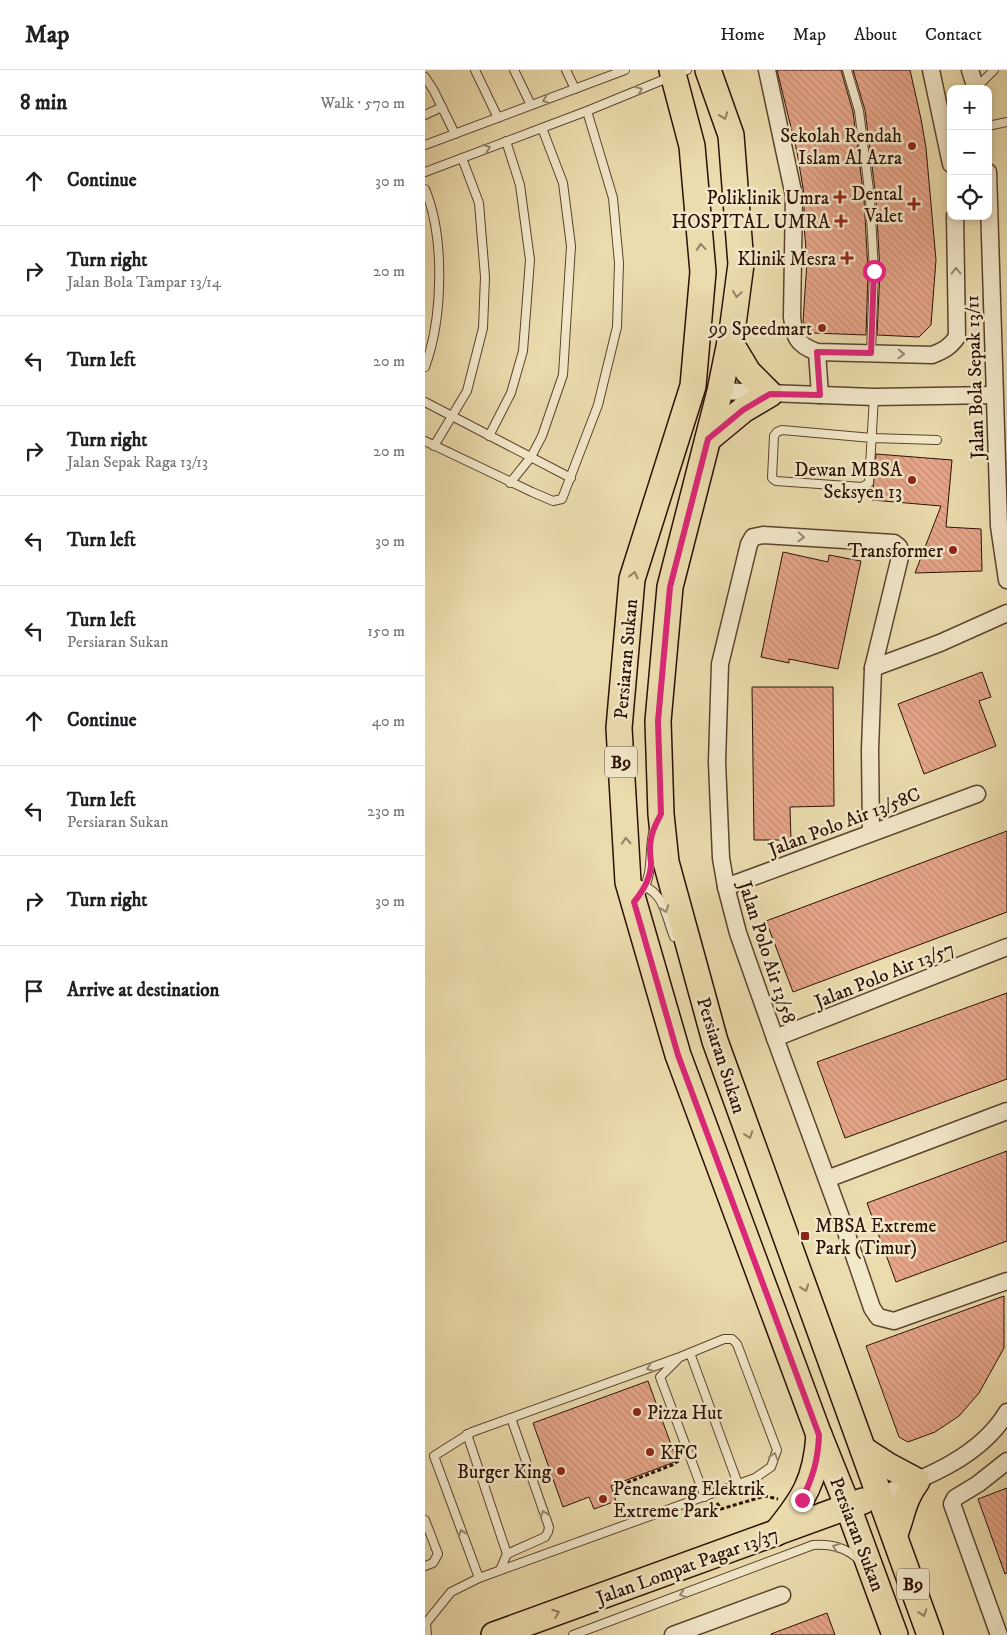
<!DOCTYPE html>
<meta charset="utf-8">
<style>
body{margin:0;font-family:"IM FELL DW Pica",serif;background:#f6f6f6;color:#202124}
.controls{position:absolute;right:15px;top:15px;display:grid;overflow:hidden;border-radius:10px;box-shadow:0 2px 8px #0003}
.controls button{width:45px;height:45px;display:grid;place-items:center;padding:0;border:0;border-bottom:1px solid #e0e0e0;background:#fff;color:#202124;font:25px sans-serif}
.stop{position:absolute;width:15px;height:15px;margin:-11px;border:4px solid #db2777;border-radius:50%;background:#fff}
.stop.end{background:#db2777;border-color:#fff;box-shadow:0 1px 5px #0008}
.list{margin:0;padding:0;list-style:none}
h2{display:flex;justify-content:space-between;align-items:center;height:65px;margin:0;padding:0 20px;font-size:21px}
h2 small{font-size:16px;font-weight:400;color:#757577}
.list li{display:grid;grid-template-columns:32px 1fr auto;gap:15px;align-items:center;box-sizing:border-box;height:90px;padding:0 20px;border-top:1px solid #e0e0e0}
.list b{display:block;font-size:19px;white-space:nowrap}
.list p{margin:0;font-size:16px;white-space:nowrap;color:#757577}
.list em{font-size:16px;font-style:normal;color:#757577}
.icon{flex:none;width:28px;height:28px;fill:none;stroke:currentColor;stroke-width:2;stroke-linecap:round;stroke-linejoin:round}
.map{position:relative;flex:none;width:582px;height:1565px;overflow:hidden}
header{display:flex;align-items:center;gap:30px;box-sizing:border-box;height:70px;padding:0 25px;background:#fff;border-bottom:1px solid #e0e0e0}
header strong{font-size:24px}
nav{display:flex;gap:28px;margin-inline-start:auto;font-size:18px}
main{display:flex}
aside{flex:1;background:#fff}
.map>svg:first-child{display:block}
.building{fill:url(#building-back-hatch);stroke:#2c1005}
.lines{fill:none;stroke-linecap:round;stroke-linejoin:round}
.service-casing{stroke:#5c432f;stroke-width:10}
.minor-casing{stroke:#5c432f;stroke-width:19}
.primary-casing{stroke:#2c1005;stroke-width:28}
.path{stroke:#2c1005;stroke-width:3;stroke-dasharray:4 2.5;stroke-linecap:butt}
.service{stroke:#f2e8ca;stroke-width:8}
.minor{stroke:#f2e8ca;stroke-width:16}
.primary{stroke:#ebdcad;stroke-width:25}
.oneway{stroke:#998771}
.oneway2{stroke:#958061}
.route{stroke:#db2777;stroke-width:6}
.poi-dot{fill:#8f2418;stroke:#f2e8ca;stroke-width:2}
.labels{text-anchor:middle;stroke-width:5;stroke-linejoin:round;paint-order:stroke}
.shield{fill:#f2e8ca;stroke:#675140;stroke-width:1}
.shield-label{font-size:18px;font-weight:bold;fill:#2c1005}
.poi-label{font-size:19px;fill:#2c1005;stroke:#f2e8ca;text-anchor:end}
.street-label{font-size:19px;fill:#2c1005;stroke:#f2e8ca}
</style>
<header>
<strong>Map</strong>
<nav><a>Home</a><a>Map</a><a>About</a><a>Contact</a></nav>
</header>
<main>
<aside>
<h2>8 min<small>Walk · 570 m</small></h2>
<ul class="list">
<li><svg class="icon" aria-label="ahead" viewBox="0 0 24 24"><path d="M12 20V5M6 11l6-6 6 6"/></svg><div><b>Continue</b></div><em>30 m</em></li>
<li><svg class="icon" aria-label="right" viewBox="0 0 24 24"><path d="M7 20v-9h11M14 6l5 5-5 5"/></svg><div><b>Turn right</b><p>Jalan Bola Tampar 13/14</p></div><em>20 m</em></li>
<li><svg class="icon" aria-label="left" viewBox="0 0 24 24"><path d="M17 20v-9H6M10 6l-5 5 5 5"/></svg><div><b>Turn left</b></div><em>20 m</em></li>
<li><svg class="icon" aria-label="right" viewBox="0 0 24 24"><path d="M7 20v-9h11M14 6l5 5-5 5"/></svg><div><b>Turn right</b><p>Jalan Sepak Raga 13/13</p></div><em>20 m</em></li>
<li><svg class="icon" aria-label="left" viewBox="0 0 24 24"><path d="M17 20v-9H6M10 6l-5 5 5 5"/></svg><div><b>Turn left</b></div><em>30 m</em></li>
<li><svg class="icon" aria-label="left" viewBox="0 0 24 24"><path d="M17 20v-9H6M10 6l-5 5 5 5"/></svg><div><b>Turn left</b><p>Persiaran Sukan</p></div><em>150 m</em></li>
<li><svg class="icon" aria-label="ahead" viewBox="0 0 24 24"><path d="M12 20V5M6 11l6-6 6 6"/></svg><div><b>Continue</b></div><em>40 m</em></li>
<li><svg class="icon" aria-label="left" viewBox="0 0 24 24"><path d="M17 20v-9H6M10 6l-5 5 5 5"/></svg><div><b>Turn left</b><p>Persiaran Sukan</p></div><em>230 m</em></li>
<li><svg class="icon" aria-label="right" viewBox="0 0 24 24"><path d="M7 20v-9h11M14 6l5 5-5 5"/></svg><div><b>Turn right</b></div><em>30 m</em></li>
<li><svg class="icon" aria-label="arrive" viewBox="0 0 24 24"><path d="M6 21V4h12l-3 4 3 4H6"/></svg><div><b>Arrive at destination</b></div></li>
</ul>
</aside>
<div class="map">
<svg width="582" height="1565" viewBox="0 0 582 1565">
<defs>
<pattern id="building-back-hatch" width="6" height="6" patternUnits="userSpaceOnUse" patternTransform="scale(1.25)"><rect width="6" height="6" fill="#e7a689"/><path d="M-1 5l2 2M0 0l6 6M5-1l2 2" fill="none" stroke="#c68e75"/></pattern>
</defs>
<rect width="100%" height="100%" fill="#ebdcad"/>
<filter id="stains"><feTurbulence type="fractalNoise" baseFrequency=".004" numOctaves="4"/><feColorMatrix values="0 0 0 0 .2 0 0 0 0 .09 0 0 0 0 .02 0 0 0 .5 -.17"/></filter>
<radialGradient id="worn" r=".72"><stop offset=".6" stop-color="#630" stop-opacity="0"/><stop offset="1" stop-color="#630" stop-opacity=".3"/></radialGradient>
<g class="building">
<polygon points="352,0 416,0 428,42 439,129 443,201 441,265 388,263 378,252 382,191 379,156 379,124 372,82"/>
<polygon points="428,0 485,0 496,49 501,78 511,190 506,255 494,267 452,265 455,201 451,128 440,40"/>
<polygon points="451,384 527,390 521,457 556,459 557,501 490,503 516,436 447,430"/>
<polygon points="358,482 403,492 404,485 436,491 413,599 364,589 364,593 336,587"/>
<polygon points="557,602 566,627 554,631 571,676 499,704 473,634"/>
<polygon points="327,617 408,617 409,736 365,737 366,770 329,770"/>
<polygon points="582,761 582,842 368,922 341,851"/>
<polygon points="582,923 582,1009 420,1068 392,992"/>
<polygon points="582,1081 582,1171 471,1212 442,1133"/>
<polygon points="579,1226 579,1278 554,1323 534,1346 510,1362 483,1372 474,1367 441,1276"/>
<polygon points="223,1311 252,1391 186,1416 191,1431 169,1439 164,1427 138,1437 108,1353"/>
<polygon points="582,1418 582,1503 580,1504 553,1429"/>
<polygon points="402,1543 410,1565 346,1565 346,1564"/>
</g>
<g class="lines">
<defs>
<g id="service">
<polyline points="50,0 73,48"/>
<polyline points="89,0 106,35"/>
<polyline points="141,0 150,19"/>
<polyline points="422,0 434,41 445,128 449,201 446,283"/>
<polyline points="0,7 9,21 30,64"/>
<polyline points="551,18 569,0"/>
<polyline points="0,45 17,37"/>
<polyline points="563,56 582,52"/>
<polyline points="0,75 200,0"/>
<polyline points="0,102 162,41 262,0"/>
<path d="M0,119C20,167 18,248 0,297"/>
<polyline points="449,327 444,413 437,417 351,411 347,408 349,366 352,362 357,360 447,368 512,370"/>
<polyline points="0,332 146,408"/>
<polyline points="64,366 86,323 98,281 105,190 95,115 81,71"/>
<polyline points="0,371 107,422 128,431 137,429 173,335 192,257 194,193 188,128 162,41"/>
<polyline points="9,376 42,321 58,258 60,207 54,133 37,88"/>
<polyline points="85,413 106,387 117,366 138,305 146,176 138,113 117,58"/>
<path d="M208,813C240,819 239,842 249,867"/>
<path d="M218,820C229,801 223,780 229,759"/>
<polyline points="265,1283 313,1414"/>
<polyline points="252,1290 235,1307 280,1427"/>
<polyline points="42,1364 82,1484 75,1500"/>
<polyline points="0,1450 13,1484 8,1493 0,1496"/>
<polyline points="82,1484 120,1467 123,1462 124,1457 86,1348"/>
<polyline points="2,1565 1,1553 26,1522 54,1508 330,1408 346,1397 352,1380 312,1274 307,1269 299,1269 255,1287 47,1362 9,1386 54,1508"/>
<path d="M148,1565L388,1475C406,1474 421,1477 434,1490"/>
</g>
<g id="minor">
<path d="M342,0L369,126L367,247C369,267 372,275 392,282L507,285C518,281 525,277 532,267L530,146"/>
<polyline points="506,0 526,94"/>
<polyline points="545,0 551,19"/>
<polyline points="563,102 574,456 582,510"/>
<polyline points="392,282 395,325"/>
<polyline points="295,321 449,327 569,325"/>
<polyline points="448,598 515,573 582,543"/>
<polyline points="446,762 445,680 448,598 476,483 474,477 469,473 338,465 328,467 324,474 295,594 292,692 296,788 301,817 313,863 350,968 419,1156 447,1238 453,1247 469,1251 582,1211"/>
<polyline points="301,817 552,724"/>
<polyline points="350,968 582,877"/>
<polyline points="402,1109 582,1041"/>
<path d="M455,1425C501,1408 556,1386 582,1342"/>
<polyline points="248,1565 357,1525"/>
<polyline points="574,1565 527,1434 530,1428 553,1414 582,1391"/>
</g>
<g id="primary">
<polyline points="247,0 267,76 278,202 268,316 207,509 194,658 203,812 253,985 394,1365 423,1437 470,1565"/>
<polyline points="283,0 306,65 316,194 307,262 295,321 245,517 233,651 236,744 241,792 290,971 505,1565"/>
<polyline points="283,369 318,340 345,324 323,302 305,272"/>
<path d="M439,1380L462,1395L492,1411C478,1430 478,1443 470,1464"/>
<path d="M351,1463C379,1429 391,1410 394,1365"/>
<polyline points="69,1565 438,1431"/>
</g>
</defs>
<use href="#service" class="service-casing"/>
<use href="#minor" class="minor-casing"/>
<use href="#primary" class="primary-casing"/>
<g class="path">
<polyline points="196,1415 247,1395 255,1390"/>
<polyline points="292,1433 296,1439 340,1426 353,1429"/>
</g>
<use href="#service" class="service"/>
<use href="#minor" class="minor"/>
<use href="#primary" class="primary"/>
</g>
<defs><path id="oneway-chevron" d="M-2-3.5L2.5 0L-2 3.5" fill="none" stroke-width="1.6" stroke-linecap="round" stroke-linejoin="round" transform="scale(1.25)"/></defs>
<g class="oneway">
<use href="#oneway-chevron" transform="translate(214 20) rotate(-23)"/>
<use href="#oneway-chevron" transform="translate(121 30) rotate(159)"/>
<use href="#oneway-chevron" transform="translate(62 78) rotate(-20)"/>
<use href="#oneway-chevron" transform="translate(531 201) rotate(-91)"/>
<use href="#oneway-chevron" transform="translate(476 284) rotate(2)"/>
<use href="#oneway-chevron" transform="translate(376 467) rotate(3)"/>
<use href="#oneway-chevron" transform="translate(240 839) rotate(71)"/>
<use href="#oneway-chevron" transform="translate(225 1298) rotate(160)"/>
<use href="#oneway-chevron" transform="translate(349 1386) rotate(-73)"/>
<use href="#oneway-chevron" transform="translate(119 1444) rotate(-109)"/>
<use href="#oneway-chevron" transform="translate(37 1463) rotate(-110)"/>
<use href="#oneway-chevron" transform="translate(411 1477) rotate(-160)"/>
<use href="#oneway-chevron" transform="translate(258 1524) rotate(159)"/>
</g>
<g class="oneway2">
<use href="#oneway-chevron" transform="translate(299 46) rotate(70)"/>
<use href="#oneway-chevron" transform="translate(276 177) rotate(-95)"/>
<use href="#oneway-chevron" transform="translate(312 224) rotate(98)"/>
<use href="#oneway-chevron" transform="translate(209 505) rotate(-76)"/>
<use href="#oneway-chevron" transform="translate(201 771) rotate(-93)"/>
<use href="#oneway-chevron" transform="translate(324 1065) rotate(70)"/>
<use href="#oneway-chevron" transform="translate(380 1218) rotate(70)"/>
<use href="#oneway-chevron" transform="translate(131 1543) rotate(-20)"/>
<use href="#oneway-chevron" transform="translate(498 1543) rotate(71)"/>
</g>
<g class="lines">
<path class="route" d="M377,1430C388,1406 393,1391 394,1365L253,985L209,832C218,821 226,808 226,793C225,785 224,777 226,769C227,760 232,752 236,744L233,651L245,517L283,369L318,340L345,324L395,325L392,282L446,283L449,201"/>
</g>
<g class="poi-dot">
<circle cx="487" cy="76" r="5"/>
<path d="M412.5 119.5h5v5h5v5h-5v5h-5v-5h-5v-5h5z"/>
<path d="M486.5 126.5h5v5h5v5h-5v5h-5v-5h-5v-5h5z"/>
<path d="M413.5 143.5h5v5h5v5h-5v5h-5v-5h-5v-5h5z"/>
<path d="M419.5 180.5h5v5h5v5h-5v5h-5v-5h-5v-5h5z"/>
<circle cx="397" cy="258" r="5"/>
<circle cx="487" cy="410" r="5"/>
<circle cx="528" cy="480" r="5"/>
<rect x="375" y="1161" width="10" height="10" rx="2.5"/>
<circle cx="212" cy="1342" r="5"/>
<circle cx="225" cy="1382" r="5"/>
<circle cx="136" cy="1401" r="5"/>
<circle cx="178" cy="1429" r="5"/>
</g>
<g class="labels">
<g class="shield">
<rect x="180" y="676.5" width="32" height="31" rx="4"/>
<rect x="472" y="1498.5" width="32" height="31" rx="4"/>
</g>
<g class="shield-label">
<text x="196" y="698">B9</text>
<text x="488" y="1520">B9</text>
</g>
<g class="poi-label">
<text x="477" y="72">Sekolah Rendah<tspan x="477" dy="22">Islam Al Azra</tspan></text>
<text x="478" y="130">Dental<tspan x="478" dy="22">Valet</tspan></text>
<text x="404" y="134">Poliklinik Umra</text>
<text x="405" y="158">HOSPITAL UMRA</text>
<text x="411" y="195">Klinik Mesra</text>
<text x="387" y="265">99 Speedmart</text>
<text x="477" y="406">Dewan MBSA<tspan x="477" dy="22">Seksyen 13</tspan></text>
<text x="518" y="487">Transformer</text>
<text x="390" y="1162" text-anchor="start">MBSA Extreme<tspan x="390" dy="22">Park (Timur)</tspan></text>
<text x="222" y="1349" text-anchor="start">Pizza Hut</text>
<text x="235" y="1389" text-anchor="start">KFC</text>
<text x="126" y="1408">Burger King</text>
<text x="188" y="1425" text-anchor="start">Pencawang Elektrik<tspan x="188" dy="22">Extreme Park</tspan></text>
</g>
<g class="street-label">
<text transform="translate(549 307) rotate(-92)" y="7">Jalan Bola Sepak 13/11</text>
<text transform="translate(200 589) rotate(-85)" y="7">Persiaran Sukan</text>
<text transform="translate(419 751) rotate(-21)" y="7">Jalan Polo Air 13/58C</text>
<text transform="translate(343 882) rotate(72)" y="7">Jalan Polo Air 13/58</text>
<text transform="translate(459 904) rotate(-22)" y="7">Jalan Polo Air 13/57</text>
<text transform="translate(297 985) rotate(72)" y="7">Persiaran Sukan</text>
<text transform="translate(433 1464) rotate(69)" y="7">Persiaran Sukan</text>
<text transform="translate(262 1495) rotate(-20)" y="7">Jalan Lompat Pagar 13/37</text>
</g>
</g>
<rect width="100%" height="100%" filter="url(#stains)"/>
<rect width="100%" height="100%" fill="url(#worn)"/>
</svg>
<div class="controls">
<button>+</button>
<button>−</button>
<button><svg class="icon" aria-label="locate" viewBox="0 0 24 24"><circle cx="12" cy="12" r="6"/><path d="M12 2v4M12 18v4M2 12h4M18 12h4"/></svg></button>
</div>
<div class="stop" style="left:449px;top:201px"></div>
<div class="stop end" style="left:377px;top:1430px"></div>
</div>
</main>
